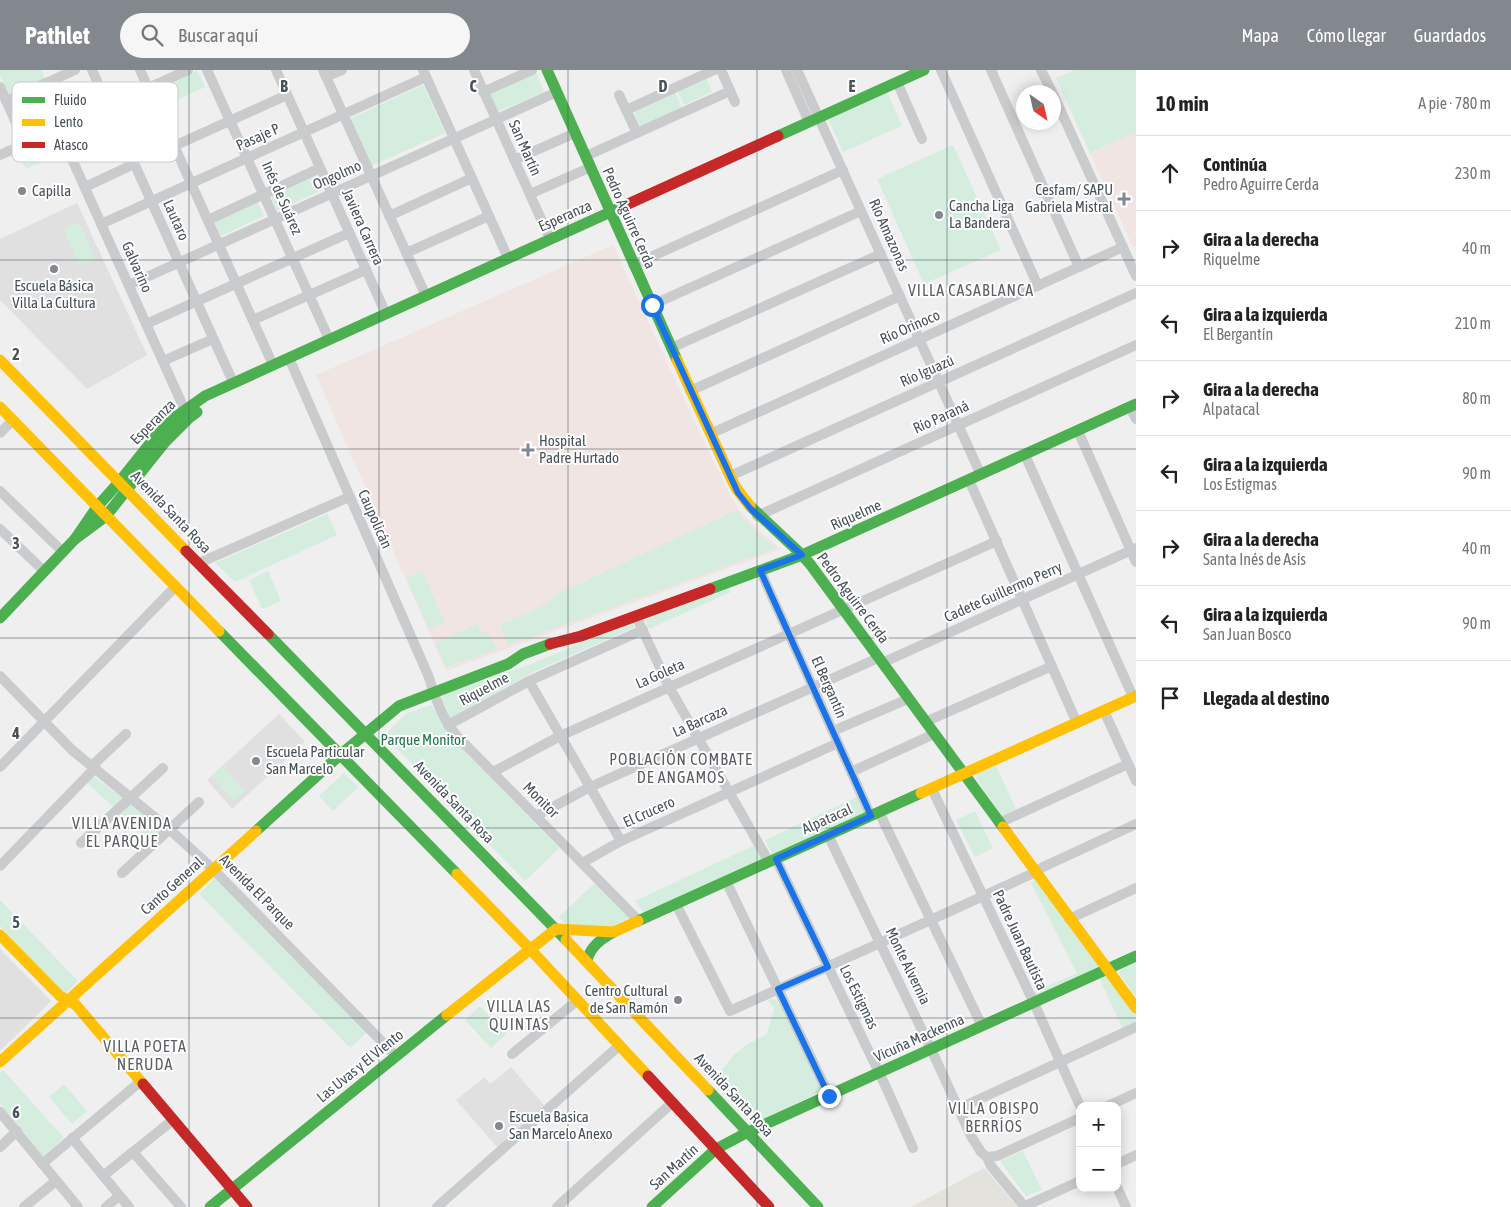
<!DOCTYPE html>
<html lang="es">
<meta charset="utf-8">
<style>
body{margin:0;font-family:"Asap Condensed",sans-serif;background:#f6f6f6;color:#222}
.controls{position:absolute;right:15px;bottom:15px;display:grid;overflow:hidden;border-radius:10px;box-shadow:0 2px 12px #0003}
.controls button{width:45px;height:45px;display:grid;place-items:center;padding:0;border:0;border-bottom:1px solid #e0e0e0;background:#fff;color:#222;font:25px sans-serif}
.compass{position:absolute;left:1016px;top:15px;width:45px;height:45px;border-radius:50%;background:#fff;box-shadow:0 2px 12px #0003;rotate:146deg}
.stop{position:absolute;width:15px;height:15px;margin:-11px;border:4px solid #1a73e8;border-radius:50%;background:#fff}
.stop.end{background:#1a73e8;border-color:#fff;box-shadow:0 1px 5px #0008}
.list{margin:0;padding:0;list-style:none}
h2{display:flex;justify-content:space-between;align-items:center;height:65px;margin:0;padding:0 20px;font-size:21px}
h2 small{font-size:16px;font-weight:400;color:#767676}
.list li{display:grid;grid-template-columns:32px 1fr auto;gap:15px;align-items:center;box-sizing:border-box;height:75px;padding:0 20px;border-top:1px solid #e0e0e0}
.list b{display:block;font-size:19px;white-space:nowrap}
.list p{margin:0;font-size:16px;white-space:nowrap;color:#767676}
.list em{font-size:16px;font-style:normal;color:#767676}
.icon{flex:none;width:28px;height:28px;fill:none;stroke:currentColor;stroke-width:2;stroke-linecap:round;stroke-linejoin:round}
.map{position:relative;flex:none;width:1136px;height:1137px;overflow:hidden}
header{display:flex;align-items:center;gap:30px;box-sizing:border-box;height:70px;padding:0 25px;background:#82888e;color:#fff}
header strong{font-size:24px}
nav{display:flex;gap:28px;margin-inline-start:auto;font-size:18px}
.search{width:350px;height:45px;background:#f6f6f6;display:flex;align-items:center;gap:12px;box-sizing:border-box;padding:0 18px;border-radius:28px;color:#767676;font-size:19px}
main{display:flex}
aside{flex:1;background:#fff}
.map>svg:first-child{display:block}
.commercial{fill:#e4e2dc}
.education{fill:#e1e0e0}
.medical{fill:#f1e5e3}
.green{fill:#d5edde}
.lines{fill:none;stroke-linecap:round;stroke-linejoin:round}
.street{stroke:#c9cbcd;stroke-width:10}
.fast{stroke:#4caf50;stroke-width:11}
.slow{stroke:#ffc107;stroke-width:11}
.jam{stroke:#c62828;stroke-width:11}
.route{stroke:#1a73e8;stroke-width:6}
.grid{fill:none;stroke:#47515a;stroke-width:1;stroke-opacity:0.55}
.poi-dot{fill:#82888e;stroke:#fff;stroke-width:2}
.labels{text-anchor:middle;stroke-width:4;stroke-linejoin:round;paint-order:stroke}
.street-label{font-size:15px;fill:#47515a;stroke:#fff}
.poi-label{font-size:15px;fill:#47515a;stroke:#fff;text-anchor:start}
.park-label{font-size:15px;fill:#1d764b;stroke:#fff}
.neighbourhood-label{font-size:16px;letter-spacing:1px;fill:#5b5e62;stroke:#fff}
.key{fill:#fff;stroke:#c8cbce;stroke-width:1}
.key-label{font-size:14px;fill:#47515a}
.grid-label{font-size:16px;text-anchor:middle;font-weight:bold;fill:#47515a;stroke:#fff;stroke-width:4;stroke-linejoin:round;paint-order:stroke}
</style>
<header>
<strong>Pathlet</strong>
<div class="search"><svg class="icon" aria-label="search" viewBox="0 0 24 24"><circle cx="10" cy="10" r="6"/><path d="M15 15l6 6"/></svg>Buscar aquí</div>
<nav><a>Mapa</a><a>Cómo llegar</a><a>Guardados</a></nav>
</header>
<main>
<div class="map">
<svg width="1136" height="1137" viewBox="0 0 1136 1137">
<rect width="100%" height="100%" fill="#efefef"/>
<polygon class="commercial" points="984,1098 1018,1137 911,1137"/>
<g class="education">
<polygon points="77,133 147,285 87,319 0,230 0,169"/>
<polygon points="279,644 305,672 232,739 207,710"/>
<polygon points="0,879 51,931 0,981"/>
<polygon points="511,997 544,1035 497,1077 456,1030 485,1007 490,1014"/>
</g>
<g class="medical">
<polygon points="1136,62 1136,176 1133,177 1090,83"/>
<polygon points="613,175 695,353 731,427 742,443 757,459 781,479 446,601 316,305"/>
</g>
<g class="green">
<polygon points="0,0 41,0 45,9 9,25 0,5"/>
<polygon points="197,0 205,17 162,37 154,20"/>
<polygon points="1075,0 1136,0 1136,62 1090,83 1056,8"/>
<polygon points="536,2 544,22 497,42 488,22"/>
<polygon points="707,9 712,22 684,35 678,22"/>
<polygon points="423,15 445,63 371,96 349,49"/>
<polygon points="674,20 683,40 640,57 633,40"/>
<polygon points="887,22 902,56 843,82 828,48"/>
<polygon points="47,71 55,86 26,99 19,84"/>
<polygon points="953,75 1001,180 924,214 877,109"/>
<polygon points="312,104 320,121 277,141 270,124"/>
<polygon points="256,129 264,146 221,166 213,149"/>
<polygon points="79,152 95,189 79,195 64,159"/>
<path d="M737,440C748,455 761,466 776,478L508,575L500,555L529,543L534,539L553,530V526Z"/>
<polygon points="327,444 337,465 235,512 215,493"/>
<polygon points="268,501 281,531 262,539 249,510"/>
<polygon points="422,501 445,552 429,559 406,508"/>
<polygon points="728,517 731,522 649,559 643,547"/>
<polygon points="632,551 635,557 531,603 451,648 442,631 442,626 447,623 531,594"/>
<polygon points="477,554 482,564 488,562 497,579 446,597 435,573"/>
<polygon points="431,635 453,669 559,778 525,811 384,665 407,643"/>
<polygon points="222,696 245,721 234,731 211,706"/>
<polygon points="996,696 1016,739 1002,746 976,708 977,703"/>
<polygon points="344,703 358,717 333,741 319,726"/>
<polygon points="94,707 125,729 116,739 87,713"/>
<polygon points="859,726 866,742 773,786 765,770"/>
<polygon points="131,733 163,760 150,772 121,744"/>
<polygon points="975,741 993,778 975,787 956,750"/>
<polygon points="757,774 766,787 644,843 635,831"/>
<polygon points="217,806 368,961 350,978 199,824"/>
<polygon points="1036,809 1099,896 1036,927 1034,922 1077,903 1031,813"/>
<polygon points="597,811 630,847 611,858 567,856 559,847"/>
<polygon points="0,830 78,911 65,924 0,856"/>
<polygon points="1135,893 1136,894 1136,927 1119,904 1121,899"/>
<polygon points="1106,906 1136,945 1136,953 1123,959 1099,908"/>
<polygon points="774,929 779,934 821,1014 820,1022 752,1054 713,1011 733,986 746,975 767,964 774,939 768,930"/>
<polygon points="480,936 506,964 491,978 465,950"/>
<polygon points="3,1000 64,1068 43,1086 0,1034 0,1003"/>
<polygon points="64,1014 87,1041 72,1054 49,1027"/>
<polygon points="1023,1081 1042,1120 1026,1126 1000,1091"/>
</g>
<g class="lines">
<g class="street">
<polyline points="92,0 233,312"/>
<polyline points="140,0 273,295"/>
<polyline points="207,0 329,269"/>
<polyline points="276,0 386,244"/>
<polyline points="323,0 426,226"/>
<polyline points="423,0 508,188"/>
<polyline points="474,0 550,169"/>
<polyline points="721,0 735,32"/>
<polyline points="786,0 809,52"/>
<polyline points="797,0 981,405"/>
<polyline points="941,0 1038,216"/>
<polyline points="991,0 1079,197"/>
<polyline points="1041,0 1052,22"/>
<polyline points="326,7 342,0"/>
<polyline points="897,12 922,69"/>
<polyline points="0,17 25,73"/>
<polyline points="483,22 532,0"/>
<polyline points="619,25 637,63"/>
<polyline points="1054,26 1136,206"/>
<polyline points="6,31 75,0"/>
<polyline points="626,40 714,0"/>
<polyline points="58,58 187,345"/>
<polyline points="174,76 287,25"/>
<polyline points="0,85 188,0"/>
<polyline points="586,86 730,21"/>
<polyline points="514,90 575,63"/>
<polyline points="85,117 134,94"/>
<polyline points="530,124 591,97"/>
<polyline points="389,146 472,108"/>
<polyline points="208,150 320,98"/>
<polyline points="101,154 426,7"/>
<polyline points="406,183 489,146"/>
<polyline points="633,195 843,100"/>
<polyline points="129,215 557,22"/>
<polyline points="652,235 861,141"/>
<polyline points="253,250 366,200"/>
<polyline points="146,254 349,163"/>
<polyline points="671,278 881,184"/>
<path d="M289,288L428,605C436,629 441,647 457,666L639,851"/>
<polyline points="163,291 213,269"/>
<polyline points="690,321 900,226"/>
<polyline points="1130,337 1136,349"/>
<polyline points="1078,361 1136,492"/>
<polyline points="0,363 13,350"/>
<polyline points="710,364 1123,177"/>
<polyline points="1025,385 1133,627"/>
<polyline points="730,406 1136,223"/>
<polyline points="969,410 1077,653"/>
<polyline points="0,421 63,482"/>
<polyline points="757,446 1136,275"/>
<polyline points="0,459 44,501"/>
<polyline points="199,493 349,427"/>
<polyline points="760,500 871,746"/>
<polyline points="636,546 669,617 769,792"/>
<polyline points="882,593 1136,478"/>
<polyline points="0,606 72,680 169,759 213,799 396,986"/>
<polyline points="529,611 621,771"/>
<polyline points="1104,641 1136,711"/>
<polyline points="925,652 1052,596"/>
<polyline points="448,655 529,611 643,560"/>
<polyline points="833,661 908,629"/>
<polyline points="0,697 175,517"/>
<polyline points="493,702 560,666 997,471"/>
<polyline points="851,702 934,664"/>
<polyline points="932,719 1034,933 1080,1036"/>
<polyline points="879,742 982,956"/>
<polyline points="536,746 590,717 878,588"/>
<polyline points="999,753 1128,694"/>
<polyline points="828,765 931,979 971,1066 981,1082 987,1087 991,1096 1025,1137"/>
<polyline points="81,773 163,698"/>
<polyline points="776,789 886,1017 913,1078"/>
<polyline points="582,793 621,771 838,673"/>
<polyline points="0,796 94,699 96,692 126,664"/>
<polyline points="122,803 199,732"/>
<polyline points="726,811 829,1025"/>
<polyline points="676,834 730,941 1036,802 1043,797 1136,754"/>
<polyline points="1069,849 1136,818"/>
<polyline points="512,984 578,930"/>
<polyline points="1108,1036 1136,1023"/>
<polyline points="958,1039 1136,957"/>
<polyline points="0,1042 78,1137"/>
<polyline points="72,1068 129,1137"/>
<polyline points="0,1077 17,1061"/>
<polyline points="133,1082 181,1137"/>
<polyline points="987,1087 997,1086 1080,1048"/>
<polyline points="42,1094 141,1011"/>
<polyline points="1117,1094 1136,1085"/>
<polyline points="103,1106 173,1050"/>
<polyline points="1117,1117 1126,1137"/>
<polyline points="1025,1136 1080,1111"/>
<polyline points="24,1137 56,1111"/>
<polyline points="106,1137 119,1126"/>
<polyline points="437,1137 620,975"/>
<polyline points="557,1137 673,1032"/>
</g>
<g class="fast">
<polyline points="547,0 677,290"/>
<polyline points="778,66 924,0"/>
<polyline points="750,436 799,482 810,494 1003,757"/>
<polyline points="75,469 97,437 120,411 156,366 174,348 205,326 628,134"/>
<polyline points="710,519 802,485 1136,334"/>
<polyline points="0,548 75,469 106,446 165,372 189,348 197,342"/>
<polyline points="219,561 457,804"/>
<polyline points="268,564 566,870"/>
<polyline points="256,761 340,685 399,636 508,594 523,584 550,574"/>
<polyline points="638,851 921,723"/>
<path d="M587,890C591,876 601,869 614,862"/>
<polyline points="708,1020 818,1137"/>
<polyline points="210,1137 447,945"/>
<polyline points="652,1137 716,1079 748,1062 1136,886"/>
</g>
<g class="slow">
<polyline points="0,290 186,481"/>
<polyline points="677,290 730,406 736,418 750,436"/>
<polyline points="0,337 219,561"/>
<polyline points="921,723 1136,626"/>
<polyline points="1003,757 1136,938"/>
<polyline points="457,804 530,879 648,1006"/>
<polyline points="0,865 60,926 76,935 143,1014"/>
<polyline points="566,870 708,1020"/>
<polyline points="447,945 556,859 614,862 638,851"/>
<polyline points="0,992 256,761"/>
</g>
<g class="jam">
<polyline points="628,134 778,66"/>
<polyline points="186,481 268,564"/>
<polyline points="550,574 581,566 710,519"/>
<polyline points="648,1006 769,1137"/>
<polyline points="143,1014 247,1137"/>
</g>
</g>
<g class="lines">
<polyline class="route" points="652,235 738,423 750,438 802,485 760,500 871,746 776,789 828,897 778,919 829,1026"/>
</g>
<path class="grid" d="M189,0V1137M379,0V1137M568,0V1137M757,0V1137M947,0V1137M0,190H1136M0,379H1136M0,568H1136M0,758H1136M0,948H1136"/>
<g class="poi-dot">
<circle cx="22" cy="121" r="5"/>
<path d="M1121.5 121.5h5v5h5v5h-5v5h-5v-5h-5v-5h5z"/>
<circle cx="939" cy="145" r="5"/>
<circle cx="54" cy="199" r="5"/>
<path d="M525.5 372.5h5v5h5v5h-5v5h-5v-5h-5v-5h5z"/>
<circle cx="256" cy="691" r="5"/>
<circle cx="678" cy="930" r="5"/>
<circle cx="499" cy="1056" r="5"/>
</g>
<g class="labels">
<g class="street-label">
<text transform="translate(258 67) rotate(-24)" y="5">Pasaje P</text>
<text transform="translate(525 78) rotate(66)" y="5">San Martín</text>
<text transform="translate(337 105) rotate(-24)" y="5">Ongolmo</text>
<text transform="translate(282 128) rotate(66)" y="5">Inés de Suárez</text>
<text transform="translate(565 146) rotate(-24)" y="5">Esperanza</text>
<text transform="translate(629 148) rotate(66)" y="5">Pedro Aguirre Cerda</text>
<text transform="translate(176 150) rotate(66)" y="5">Lautaro</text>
<text transform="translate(363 157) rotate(66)" y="5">Javiera Carrera</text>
<text transform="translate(889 165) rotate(66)" y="5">Río Amazonas</text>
<text transform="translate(137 197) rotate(66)" y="5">Galvarino</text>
<text transform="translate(910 257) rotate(-24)" y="5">Río Orinoco</text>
<text transform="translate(927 301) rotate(-24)" y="5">Río Iguazú</text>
<text transform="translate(941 347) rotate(-24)" y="5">Río Paraná</text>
<text transform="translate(153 352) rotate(-45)" y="5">Esperanza</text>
<text transform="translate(171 442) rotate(46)" y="5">Avenida Santa Rosa</text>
<text transform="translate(856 445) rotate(-24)" y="5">Riquelme</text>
<text transform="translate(375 449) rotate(66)" y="5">Caupolicán</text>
<text transform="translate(1003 522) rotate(-24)" y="5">Cadete Guillermo Perry</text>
<text transform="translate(853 528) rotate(53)" y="5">Pedro Aguirre Cerda</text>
<text transform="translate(660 604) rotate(-24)" y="5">La Goleta</text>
<text transform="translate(829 617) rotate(66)" y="5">El Bergantín</text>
<text transform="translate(484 619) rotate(-28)" y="5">Riquelme</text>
<text transform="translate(700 651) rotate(-24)" y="5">La Barcaza</text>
<text transform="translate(541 730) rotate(45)" y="5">Monitor</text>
<text transform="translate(454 732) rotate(46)" y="5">Avenida Santa Rosa</text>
<text transform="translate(649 742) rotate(-24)" y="5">El Crucero</text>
<text transform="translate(827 749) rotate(-24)" y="5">Alpatacal</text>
<text transform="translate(172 816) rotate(-42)" y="5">Canto General</text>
<text transform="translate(257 822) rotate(45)" y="5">Avenida El Parque</text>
<text transform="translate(1020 870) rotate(65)" y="5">Padre Juan Bautista</text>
<text transform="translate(908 896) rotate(64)" y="5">Monte Alvernia</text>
<text transform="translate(859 927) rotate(64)" y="5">Los Estigmas</text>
<text transform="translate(919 968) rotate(-24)" y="5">Vicuña Mackenna</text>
<text transform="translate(360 996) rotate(-39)" y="5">Las Uvas y El Viento</text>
<text transform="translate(734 1025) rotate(47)" y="5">Avenida Santa Rosa</text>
<text transform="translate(674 1097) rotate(-42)" y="5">San Martín</text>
</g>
<g class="poi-label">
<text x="1113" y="125" text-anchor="end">Cesfam/ SAPU<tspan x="1113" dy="17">Gabriela Mistral</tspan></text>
<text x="32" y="126">Capilla</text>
<text x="949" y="141">Cancha Liga<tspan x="949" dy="17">La Bandera</tspan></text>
<text x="54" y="221" text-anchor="middle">Escuela Básica<tspan x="54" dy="17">Villa La Cultura</tspan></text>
<text x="539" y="376">Hospital<tspan x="539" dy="17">Padre Hurtado</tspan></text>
<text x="266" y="687">Escuela Particular<tspan x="266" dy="17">San Marcelo</tspan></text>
<text x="668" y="926" text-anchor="end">Centro Cultural<tspan x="668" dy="17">de San Ramón</tspan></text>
<text x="509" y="1052">Escuela Basica<tspan x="509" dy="17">San Marcelo Anexo</tspan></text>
</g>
<g class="park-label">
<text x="423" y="675">Parque Monitor</text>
</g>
<g class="neighbourhood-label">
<text x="971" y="226">VILLA CASABLANCA</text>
<text x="681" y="695">POBLACIÓN COMBATE<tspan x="681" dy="18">DE ANGAMOS</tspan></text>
<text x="122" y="759">VILLA AVENIDA<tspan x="122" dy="18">EL PARQUE</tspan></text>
<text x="519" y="942">VILLA LAS<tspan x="519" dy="18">QUINTAS</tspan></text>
<text x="145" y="982">VILLA POETA<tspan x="145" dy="18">NERUDA</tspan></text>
<text x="994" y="1044">VILLA OBISPO<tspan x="994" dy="18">BERRÍOS</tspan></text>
</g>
</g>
<rect x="12" y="12" width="166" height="80" rx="8" class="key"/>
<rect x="22" y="27" width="23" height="6" fill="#4caf50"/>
<rect x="22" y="49" width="23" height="7" fill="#ffc107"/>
<rect x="22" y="72" width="23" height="6" fill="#c62828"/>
<g class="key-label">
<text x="54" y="35">Fluido</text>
<text x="54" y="57">Lento</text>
<text x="54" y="80">Atasco</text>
</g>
<g class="grid-label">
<text x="284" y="22">B</text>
<text x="473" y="22">C</text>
<text x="663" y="22">D</text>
<text x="852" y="22">E</text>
<text x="16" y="290">2</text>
<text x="16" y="479">3</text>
<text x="16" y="669">4</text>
<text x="16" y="858">5</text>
<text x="16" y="1048">6</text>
</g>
</svg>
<div class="controls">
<button>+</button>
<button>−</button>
</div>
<svg class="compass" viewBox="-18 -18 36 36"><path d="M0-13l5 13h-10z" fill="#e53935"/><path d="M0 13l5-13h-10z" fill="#767676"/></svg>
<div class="stop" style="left:652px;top:235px"></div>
<div class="stop end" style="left:829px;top:1026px"></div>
</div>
<aside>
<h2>10 min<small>A pie · 780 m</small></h2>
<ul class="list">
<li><svg class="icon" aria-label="ahead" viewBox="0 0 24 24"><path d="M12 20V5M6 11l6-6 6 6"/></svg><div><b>Continúa</b><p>Pedro Aguirre Cerda</p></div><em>230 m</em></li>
<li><svg class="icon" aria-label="right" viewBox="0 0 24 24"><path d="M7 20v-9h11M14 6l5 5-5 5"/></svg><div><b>Gira a la derecha</b><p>Riquelme</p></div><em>40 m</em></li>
<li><svg class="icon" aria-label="left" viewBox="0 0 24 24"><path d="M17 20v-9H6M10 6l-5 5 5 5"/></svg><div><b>Gira a la izquierda</b><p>El Bergantín</p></div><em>210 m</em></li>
<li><svg class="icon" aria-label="right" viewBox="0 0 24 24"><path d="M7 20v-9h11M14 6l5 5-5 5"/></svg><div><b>Gira a la derecha</b><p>Alpatacal</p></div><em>80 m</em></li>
<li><svg class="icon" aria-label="left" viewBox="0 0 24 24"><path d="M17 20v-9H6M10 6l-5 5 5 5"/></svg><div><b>Gira a la izquierda</b><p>Los Estigmas</p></div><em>90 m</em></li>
<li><svg class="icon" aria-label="right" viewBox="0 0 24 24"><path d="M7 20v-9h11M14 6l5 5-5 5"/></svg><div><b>Gira a la derecha</b><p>Santa Inés de Asís</p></div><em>40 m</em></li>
<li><svg class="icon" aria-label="left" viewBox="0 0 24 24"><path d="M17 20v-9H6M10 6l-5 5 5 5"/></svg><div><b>Gira a la izquierda</b><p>San Juan Bosco</p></div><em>90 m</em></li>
<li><svg class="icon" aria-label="arrive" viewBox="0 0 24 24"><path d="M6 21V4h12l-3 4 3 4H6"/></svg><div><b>Llegada al destino</b></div></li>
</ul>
</aside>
</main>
